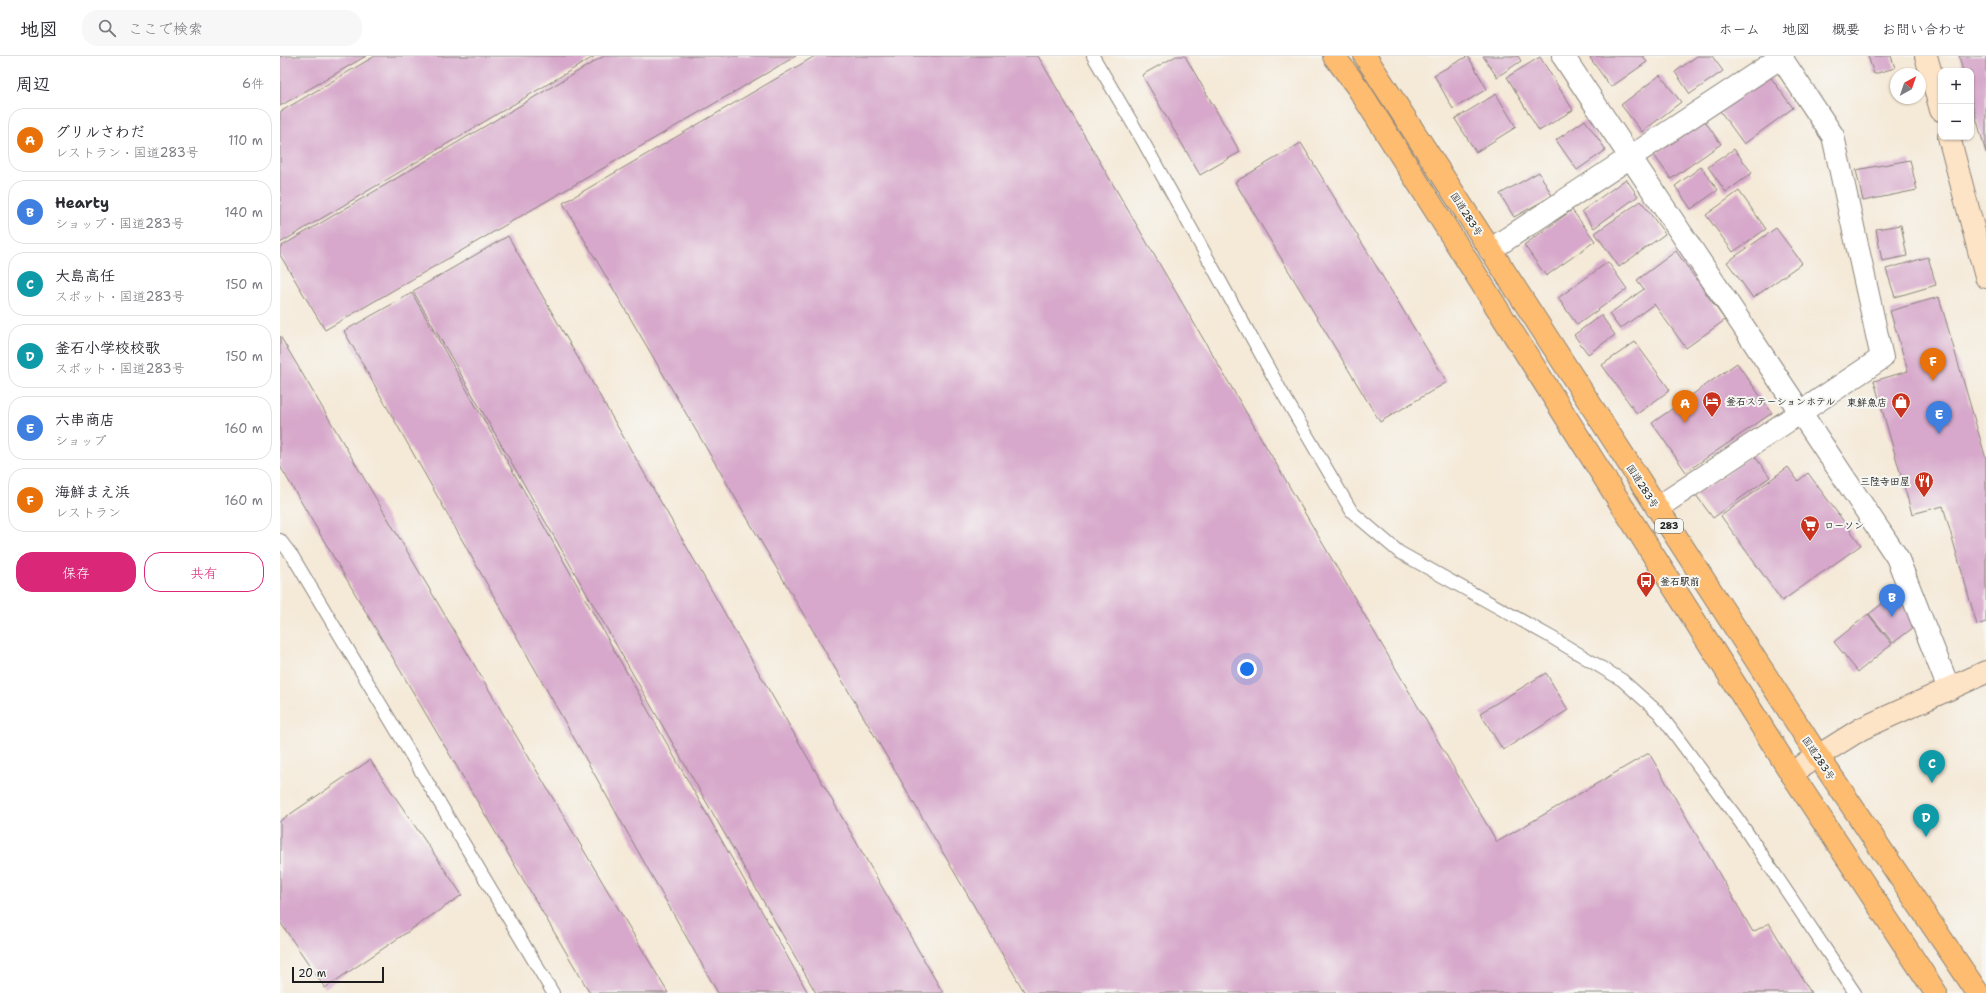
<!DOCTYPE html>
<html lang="ja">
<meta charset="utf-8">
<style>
body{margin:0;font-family:"Shantell Sans","Klee One",sans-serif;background:#f7f7f7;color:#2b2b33}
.controls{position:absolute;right:12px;top:12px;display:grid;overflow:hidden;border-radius:8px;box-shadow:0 1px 3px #0004}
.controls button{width:36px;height:36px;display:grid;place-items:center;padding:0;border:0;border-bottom:1px solid #e1e1e2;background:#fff;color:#2b2b33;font:20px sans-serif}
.compass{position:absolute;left:1610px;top:12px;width:36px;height:36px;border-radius:50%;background:#fff;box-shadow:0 1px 3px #0004;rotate:40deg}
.scale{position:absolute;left:12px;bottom:10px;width:92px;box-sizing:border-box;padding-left:4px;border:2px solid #1c1c1c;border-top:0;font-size:11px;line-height:14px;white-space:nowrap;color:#1c1c1c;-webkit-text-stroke:3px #f6f6f2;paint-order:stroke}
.you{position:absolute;left:967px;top:613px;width:14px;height:14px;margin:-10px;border:3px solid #fff;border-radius:50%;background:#1a73e8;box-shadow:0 0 0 6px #1a73e833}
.badge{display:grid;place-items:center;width:26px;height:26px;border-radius:50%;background:#db2777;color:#fff;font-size:13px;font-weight:700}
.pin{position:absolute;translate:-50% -33px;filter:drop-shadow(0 1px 2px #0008)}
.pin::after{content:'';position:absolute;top:21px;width:14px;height:12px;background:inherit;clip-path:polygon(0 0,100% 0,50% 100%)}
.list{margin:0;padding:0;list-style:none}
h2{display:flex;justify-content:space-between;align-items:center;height:52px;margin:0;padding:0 16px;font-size:17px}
h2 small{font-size:13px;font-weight:400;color:#7c7c81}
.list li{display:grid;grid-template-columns:26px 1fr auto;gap:12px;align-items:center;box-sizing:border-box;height:64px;margin:0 8px 8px;padding:0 8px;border:1px solid #e1e1e2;border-radius:16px}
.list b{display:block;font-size:15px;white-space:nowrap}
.list p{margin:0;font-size:13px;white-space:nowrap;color:#7c7c81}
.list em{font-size:13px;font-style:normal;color:#7c7c81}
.actions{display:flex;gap:8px;padding:12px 16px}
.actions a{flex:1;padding:9px 0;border:1px solid #db2777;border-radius:16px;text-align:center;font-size:14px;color:#db2777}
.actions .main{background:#db2777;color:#fff}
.icon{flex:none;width:22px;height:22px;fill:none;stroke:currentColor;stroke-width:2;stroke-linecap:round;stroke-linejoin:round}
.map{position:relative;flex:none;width:1706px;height:937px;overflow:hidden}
header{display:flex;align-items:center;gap:24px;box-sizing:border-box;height:56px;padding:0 20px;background:#fff;border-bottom:1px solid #e1e1e2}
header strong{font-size:19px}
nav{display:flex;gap:22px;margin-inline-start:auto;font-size:14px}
.search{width:280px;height:36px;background:#f7f7f7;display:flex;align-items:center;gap:10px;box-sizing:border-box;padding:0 14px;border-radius:16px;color:#7c7c81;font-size:15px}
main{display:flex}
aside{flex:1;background:#fff}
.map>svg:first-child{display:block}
.building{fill:#d7a8cb}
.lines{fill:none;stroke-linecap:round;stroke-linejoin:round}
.lane-casing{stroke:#88827a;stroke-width:14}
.street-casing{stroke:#88827a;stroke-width:24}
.secondary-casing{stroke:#88827a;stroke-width:24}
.highway-casing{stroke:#88827a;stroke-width:24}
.lane{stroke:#fff;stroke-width:12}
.street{stroke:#fff;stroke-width:22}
.secondary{stroke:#fee4c6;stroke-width:22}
.highway{stroke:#fdbc70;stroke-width:22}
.labels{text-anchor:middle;stroke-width:4;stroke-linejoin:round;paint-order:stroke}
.shield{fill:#f6f6f2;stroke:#5d5d5c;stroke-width:1}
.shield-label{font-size:9px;font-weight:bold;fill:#1c1c1c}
.street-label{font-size:10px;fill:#1c1c1c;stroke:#f6f6f2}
.poi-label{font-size:10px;font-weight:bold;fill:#1c1c1c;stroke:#f6f6f2;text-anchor:start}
</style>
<header>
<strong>地図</strong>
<div class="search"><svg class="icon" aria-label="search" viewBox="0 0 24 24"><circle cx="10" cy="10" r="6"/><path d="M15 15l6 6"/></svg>ここで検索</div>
<nav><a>ホーム</a><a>地図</a><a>概要</a><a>お問い合わせ</a></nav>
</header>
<main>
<aside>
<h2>周辺<small>6件</small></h2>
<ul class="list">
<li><span class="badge" style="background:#e8710a">A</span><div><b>グリルさわだ</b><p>レストラン · 国道283号</p></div><em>110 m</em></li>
<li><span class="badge" style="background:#3f7fe0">B</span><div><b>Hearty</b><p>ショップ · 国道283号</p></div><em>140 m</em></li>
<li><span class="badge" style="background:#0f9aa8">C</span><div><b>大島高任</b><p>スポット · 国道283号</p></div><em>150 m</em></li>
<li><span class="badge" style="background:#0f9aa8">D</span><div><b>釜石小学校校歌</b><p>スポット · 国道283号</p></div><em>150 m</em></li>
<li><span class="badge" style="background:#3f7fe0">E</span><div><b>六串商店</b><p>ショップ</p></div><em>160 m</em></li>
<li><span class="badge" style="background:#e8710a">F</span><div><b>海鮮まえ浜</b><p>レストラン</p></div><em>160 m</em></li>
</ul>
<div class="actions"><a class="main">保存</a><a>共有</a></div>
</aside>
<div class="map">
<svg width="1706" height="937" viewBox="0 0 1706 937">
<rect width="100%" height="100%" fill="#f6f6f2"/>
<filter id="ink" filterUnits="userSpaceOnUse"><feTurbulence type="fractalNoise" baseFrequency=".025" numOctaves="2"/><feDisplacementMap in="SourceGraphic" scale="8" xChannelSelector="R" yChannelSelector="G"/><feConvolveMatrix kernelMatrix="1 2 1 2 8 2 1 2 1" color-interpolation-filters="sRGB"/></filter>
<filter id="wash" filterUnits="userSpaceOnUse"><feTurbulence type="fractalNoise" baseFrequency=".012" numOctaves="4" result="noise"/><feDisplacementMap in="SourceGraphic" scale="16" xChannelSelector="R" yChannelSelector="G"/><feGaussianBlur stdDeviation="0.9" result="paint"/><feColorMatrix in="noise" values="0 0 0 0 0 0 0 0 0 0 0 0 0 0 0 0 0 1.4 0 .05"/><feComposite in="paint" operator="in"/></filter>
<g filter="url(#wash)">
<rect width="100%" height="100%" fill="#f5e9d7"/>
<g id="blocks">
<g class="building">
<polygon points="0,0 86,0 0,50"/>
<polygon points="95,0 315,0 0,187 0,56"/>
<polygon points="324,0 516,0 45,274 0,199 0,191"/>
<polygon points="535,0 758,0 1217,786 1369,697 1473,876 1489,867 1531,937 745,937 283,147"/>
<polygon points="896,0 905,0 960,96 920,119 862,19"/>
<polygon points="1188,0 1207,33 1173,53 1154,19"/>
<polygon points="1203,0 1238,0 1241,5 1217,21"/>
<polygon points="1313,0 1363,0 1367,6 1331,31 1310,2"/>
<polygon points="1417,0 1432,0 1443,15 1410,38 1395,16"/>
<polygon points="1588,0 1611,0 1615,12 1594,18"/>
<polygon points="1679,0 1706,0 1706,97 1691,43 1691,15 1683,15"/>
<polygon points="1260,1 1293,54 1259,75 1227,21"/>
<polygon points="1380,19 1401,46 1362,76 1341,49"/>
<polygon points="1489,19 1513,52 1464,88 1440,55"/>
<polygon points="1216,38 1236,71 1196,96 1175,63"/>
<polygon points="1305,64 1326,94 1297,114 1276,84"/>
<polygon points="1424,64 1441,88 1391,123 1374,99"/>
<polygon points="1021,87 1167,326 1100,366 955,126"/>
<polygon points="1454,93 1472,117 1446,136 1428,111"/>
<polygon points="1630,104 1637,134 1583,145 1576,114"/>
<polygon points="1421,111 1438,134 1411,153 1395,130"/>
<polygon points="1259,116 1272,140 1234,161 1220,138"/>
<polygon points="1346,123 1358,140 1314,172 1302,155"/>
<polygon points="1459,135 1486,173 1453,196 1426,159"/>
<polygon points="1361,145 1385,178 1339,211 1315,177"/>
<polygon points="1292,154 1315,185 1266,220 1244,189"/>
<polygon points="1621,169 1627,200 1602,205 1596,173"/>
<polygon points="1496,172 1522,207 1473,242 1447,206"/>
<polygon points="228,180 663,937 536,937 133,235"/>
<polygon points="1396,195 1445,264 1406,292 1374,248 1340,273 1329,258 1364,233 1357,224"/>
<polygon points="1648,201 1656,229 1615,241 1606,213"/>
<polygon points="1328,206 1347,233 1297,269 1278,242"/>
<polygon points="132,237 528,937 438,937 64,275"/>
<polygon points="1659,241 1706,403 1706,566 1697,569 1663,450 1632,458 1594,325 1628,315 1610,255"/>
<polygon points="1321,259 1335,279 1308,298 1294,279"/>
<polygon points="0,280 388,937 310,937 0,410"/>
<polygon points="1355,286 1390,334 1357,358 1322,309"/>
<polygon points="1457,307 1492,357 1406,416 1372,367"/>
<polygon points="1473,398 1490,421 1433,462 1416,439"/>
<polygon points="1508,411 1518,425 1528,417 1581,489 1502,545 1441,460"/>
<polygon points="1620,534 1634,571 1613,587 1589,558"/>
<polygon points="1588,558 1612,588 1578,616 1554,586"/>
<polygon points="1266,617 1288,654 1223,694 1200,657"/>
<polygon points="90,704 182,839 45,932 0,866 0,765"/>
</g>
</g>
</g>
<g filter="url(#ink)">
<use href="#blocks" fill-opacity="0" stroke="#88827a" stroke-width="1"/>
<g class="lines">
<defs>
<g id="lane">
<polyline points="813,0 864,87 1000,333 1072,456 1119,496 1271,581 1342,624 1379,657 1460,766 1575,937"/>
<polyline points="0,484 13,501 273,937"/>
</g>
<g id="street">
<polyline points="1283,0 1617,501 1669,633"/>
<polyline points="1210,194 1503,0"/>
<polyline points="1377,452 1602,302 1553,80 1500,0"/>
</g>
<g id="secondary">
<polyline points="1646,0 1661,54"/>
<polyline points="1669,81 1706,221"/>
<polyline points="1511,717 1581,673 1706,616"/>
</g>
<g id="highway">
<polyline points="1054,0 1078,32 1511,717 1656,937"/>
<polyline points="1085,0 1538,700 1698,937"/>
</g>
</defs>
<use href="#lane" class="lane-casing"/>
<use href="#street" class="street-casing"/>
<use href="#secondary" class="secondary-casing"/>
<use href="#highway" class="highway-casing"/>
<use href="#lane" class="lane"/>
<use href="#street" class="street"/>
<use href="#secondary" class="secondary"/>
<use href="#highway" class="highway"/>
</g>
</g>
<defs>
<symbol id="hotel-pin" viewBox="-11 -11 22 30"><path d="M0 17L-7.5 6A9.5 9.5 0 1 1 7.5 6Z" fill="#c8321e" stroke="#f6f6f2"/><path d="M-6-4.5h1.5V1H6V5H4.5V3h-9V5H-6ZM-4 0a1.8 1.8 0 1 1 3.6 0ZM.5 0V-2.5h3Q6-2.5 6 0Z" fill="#fff"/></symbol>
<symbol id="shop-pin" viewBox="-11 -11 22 30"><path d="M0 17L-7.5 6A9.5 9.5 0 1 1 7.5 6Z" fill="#c8321e" stroke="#f6f6f2"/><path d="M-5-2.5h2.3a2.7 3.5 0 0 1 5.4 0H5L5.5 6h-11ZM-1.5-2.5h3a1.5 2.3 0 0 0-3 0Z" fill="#fff"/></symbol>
<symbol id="restaurant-pin" viewBox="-11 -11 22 30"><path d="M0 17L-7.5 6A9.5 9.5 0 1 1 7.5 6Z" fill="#c8321e" stroke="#f6f6f2"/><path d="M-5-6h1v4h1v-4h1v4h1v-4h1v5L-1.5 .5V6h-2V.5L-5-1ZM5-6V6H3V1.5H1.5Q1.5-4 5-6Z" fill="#fff"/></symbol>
<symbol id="supermarket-pin" viewBox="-11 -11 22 30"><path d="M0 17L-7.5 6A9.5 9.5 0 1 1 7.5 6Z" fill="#c8321e" stroke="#f6f6f2"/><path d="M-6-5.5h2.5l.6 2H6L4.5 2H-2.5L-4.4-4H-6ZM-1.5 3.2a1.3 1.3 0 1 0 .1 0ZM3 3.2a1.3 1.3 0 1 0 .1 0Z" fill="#fff"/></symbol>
<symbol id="bus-pin" viewBox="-11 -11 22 30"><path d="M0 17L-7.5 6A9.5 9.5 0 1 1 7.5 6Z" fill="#c8321e" stroke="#f6f6f2"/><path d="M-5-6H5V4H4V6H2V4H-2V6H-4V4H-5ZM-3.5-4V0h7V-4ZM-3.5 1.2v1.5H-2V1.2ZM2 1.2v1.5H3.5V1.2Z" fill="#fff"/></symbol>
</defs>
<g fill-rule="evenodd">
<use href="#hotel-pin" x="1421" y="334" width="22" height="30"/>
<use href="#shop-pin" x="1610" y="335" width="22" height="30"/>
<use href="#restaurant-pin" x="1633" y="414" width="22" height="30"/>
<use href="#supermarket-pin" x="1519" y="458" width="22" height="30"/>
<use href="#bus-pin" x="1355" y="514" width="22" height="30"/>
</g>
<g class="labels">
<rect class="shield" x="1375" y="463" width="28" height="14" rx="3"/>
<g class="shield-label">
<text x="1389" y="473">283</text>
</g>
<g class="street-label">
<text transform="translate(1187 158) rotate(57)" y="4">国道283号</text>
<text transform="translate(1363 430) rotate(57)" y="4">国道283号</text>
<text transform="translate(1539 702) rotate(56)" y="4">国道283号</text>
</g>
<g class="poi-label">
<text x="1446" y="349">釜石ステーションホテル</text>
<text x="1607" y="350" text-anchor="end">東鮮魚店</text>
<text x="1630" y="429" text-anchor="end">三陸寺田屋</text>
<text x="1544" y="473">ローソン</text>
<text x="1380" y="529">釜石駅前</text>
</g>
</g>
</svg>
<div class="controls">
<button>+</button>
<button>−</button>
</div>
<svg class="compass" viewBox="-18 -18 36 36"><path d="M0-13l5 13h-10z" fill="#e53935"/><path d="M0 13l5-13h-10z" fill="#7c7c81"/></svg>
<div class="scale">20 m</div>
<div class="you"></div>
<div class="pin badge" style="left:1405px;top:367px;background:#e8710a">A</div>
<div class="pin badge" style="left:1612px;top:561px;background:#3f7fe0">B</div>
<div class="pin badge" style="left:1652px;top:727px;background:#0f9aa8">C</div>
<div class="pin badge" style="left:1646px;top:781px;background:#0f9aa8">D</div>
<div class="pin badge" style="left:1659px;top:378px;background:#3f7fe0">E</div>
<div class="pin badge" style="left:1653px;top:325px;background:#e8710a">F</div>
</div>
</main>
